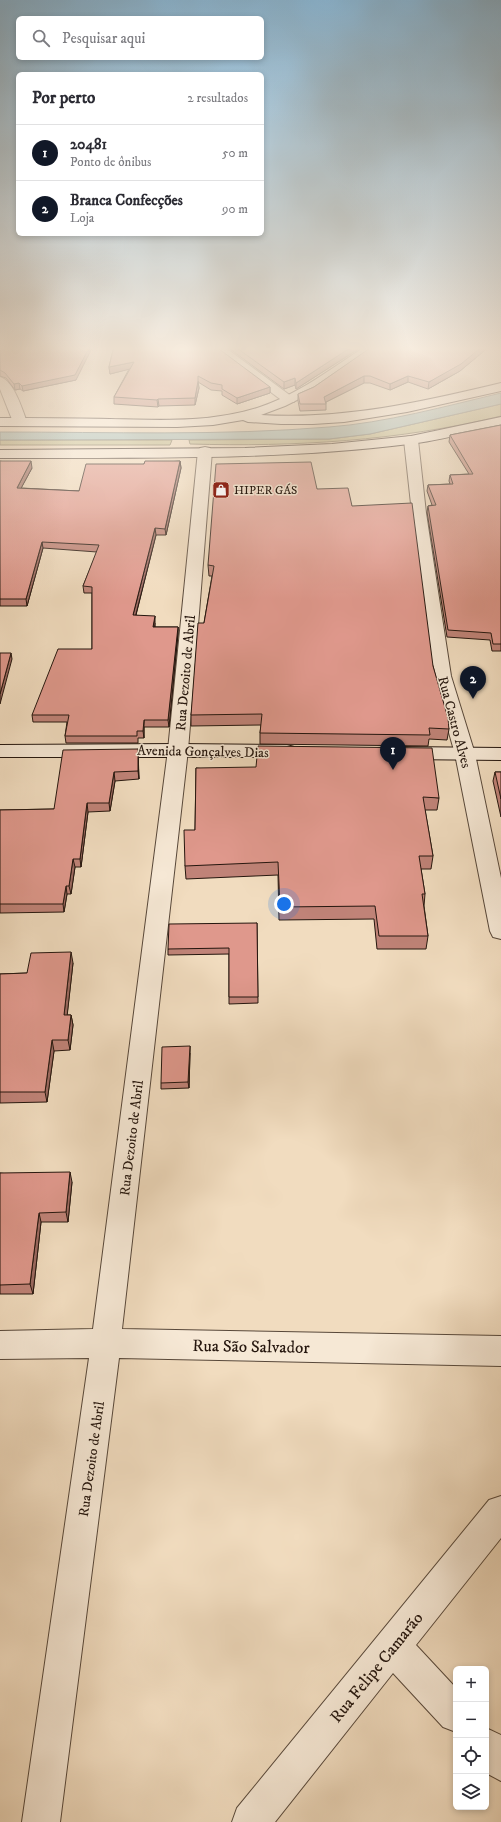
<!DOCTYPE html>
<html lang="pt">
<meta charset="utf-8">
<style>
body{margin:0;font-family:"IM FELL DW Pica",serif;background:#f2f2f3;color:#2b2b33}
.controls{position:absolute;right:12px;bottom:12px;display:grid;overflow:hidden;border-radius:6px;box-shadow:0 2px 6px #0003}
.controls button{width:36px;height:36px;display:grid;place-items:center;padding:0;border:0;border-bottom:1px solid #e1e1e2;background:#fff;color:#2b2b33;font:20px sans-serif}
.you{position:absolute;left:284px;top:904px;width:14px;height:14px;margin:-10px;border:3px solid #fff;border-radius:50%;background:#1a73e8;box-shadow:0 0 0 6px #1a73e833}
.badge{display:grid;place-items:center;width:26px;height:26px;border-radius:50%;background:#111827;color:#fff;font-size:13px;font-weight:700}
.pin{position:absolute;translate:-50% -33px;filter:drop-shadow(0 1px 2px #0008)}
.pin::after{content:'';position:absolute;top:21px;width:14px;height:12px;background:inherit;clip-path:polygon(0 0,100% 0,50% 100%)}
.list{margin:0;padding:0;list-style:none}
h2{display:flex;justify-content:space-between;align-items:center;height:52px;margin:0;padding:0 16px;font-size:17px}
h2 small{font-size:13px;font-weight:400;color:#7c7c81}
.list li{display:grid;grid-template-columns:26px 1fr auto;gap:12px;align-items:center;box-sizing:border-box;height:56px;padding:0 16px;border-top:1px solid #e1e1e2}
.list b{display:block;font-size:15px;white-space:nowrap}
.list p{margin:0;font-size:13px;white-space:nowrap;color:#7c7c81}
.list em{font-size:13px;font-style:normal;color:#7c7c81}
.icon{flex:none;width:22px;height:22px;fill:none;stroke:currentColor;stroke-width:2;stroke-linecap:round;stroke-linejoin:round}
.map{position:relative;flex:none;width:501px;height:1822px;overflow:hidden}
.search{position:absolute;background:#fff;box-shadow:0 2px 6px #0003;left:16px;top:16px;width:248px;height:44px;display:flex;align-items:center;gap:10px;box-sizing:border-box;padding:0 14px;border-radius:6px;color:#7c7c81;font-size:15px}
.panel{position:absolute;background:#fff;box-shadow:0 2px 6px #0003;left:16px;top:72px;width:248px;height:164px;border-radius:6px}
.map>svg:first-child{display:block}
.green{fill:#c2be8c;stroke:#746a4d}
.water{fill:#9bbab6;stroke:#6c7873}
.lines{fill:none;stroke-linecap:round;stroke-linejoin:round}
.street-casing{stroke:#58483a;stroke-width:2}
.secondary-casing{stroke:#25160e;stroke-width:2}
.street{fill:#f6e8d5;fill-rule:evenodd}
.secondary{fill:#f6e8d5;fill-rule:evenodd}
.wall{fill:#c08378;stroke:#25160e}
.shaded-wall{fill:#9c6a62;stroke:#25160e}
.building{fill:#df988c;stroke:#25160e}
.labels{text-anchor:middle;stroke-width:3;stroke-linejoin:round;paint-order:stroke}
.far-poi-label{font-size:12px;fill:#25160e;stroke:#f6e8d5;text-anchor:start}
.street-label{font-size:14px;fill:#25160e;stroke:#f6e8d5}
.near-street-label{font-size:17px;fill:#25160e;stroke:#f6e8d5}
</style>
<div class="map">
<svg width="501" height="1822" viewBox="0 0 501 1822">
<rect width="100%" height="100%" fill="#f1dcbf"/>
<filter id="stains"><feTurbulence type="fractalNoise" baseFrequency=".005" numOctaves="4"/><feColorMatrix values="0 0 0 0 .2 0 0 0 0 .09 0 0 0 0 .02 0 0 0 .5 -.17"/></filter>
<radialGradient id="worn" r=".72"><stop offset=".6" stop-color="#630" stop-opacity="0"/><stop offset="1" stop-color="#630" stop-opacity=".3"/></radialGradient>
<g class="green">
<path d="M501,404V416C398,441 295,447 190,444L189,440L329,439L370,434Z"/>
<polygon points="0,440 172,440 170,445 0,445"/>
</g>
<path class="water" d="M501,393V404L370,434L329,439L0,440V432C110,432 220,436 329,427C384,423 447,406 501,393Z"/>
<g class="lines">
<defs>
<g id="street">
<polygon points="209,346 223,346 295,399 294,402 284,402"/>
<path d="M0,377C14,381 22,409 27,422L25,425H15L13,422L0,389Z"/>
<polygon points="411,436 416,437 418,440 426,513 451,676 475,754 501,878 501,939 493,937 490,931 455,754 433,676 412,513 404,440 406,437"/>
<polygon points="205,447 210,448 212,451 188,750 122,1329 501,1336 501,1366 119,1358 60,1822 22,1822 89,1358 0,1359 0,1331 93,1329 168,750 198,451 200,448"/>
<polygon points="501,1496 501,1538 416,1645 456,1688 456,1732 443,1727 393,1673 275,1822 232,1822 237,1808 489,1500"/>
<polygon points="486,1728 501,1735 501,1781 486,1773"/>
</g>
<g id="secondary">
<path d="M366,346H380L313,392L285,406L261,415C343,420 422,402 501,383V391L407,412L344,422L313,424H281L248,422L243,420L213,425L177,427L0,426V418C37,418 73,418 110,419C160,420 212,423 260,407C299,394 332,368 366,346Z"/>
<path d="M501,417V425C471,431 440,441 409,444C273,461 136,457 0,458V450L245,448L332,444L411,436Z"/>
<polygon points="178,744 287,745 294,747 297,751 294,755 287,757 0,757 0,745"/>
<polygon points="403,747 501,748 501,760 403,759 396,757 393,753 396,749"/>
</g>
</defs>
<use href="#street" class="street-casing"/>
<use href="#secondary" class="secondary-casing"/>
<use href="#street" class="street"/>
<use href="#secondary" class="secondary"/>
</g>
<g class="wall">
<polygon points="0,346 76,380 23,391 20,389 15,390 6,378 0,376"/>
<polygon points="114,346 270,387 270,393 237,404 222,395 222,391 211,390 198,382 199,388 195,405 159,406 158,407 114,404 114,397 129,369 110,374 109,367"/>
<polygon points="226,346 363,346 296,389 295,385 284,389"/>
<polygon points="374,346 490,346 460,371 428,389 408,382 390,390 370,383 364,383 326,402 326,410 300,411 298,401 298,394 314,387"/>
<polygon points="501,425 501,651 492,651 490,640 447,637 427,512 428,506 432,505 427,491 428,485 450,484 449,481 450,475 469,474 449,442 450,435"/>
<polygon points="0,461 32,468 21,488 79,491 144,464 180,461 181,468 166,535 156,535 136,615 155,623 155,627 178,627 178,634 169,727 144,727 144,738 138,738 138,743 66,743 65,736 67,722 33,722 32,715 92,649 92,593 84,593 83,586 97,552 43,548 27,606 0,606"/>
<polygon points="317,489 352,506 433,666 449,729 447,740 429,739 428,746 260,744 260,733 261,725 191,726 191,715 204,623 212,576 209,576 208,565"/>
<polygon points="138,749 139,779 115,781 110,811 88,812 81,867 75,867 71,894 67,894 64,912 0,913 0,810 54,809"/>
<polygon points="196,768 439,798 437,810 425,810 433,856 431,869 421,869 425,894 424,906 428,936 426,949 377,949 374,919 279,920 278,875 186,879 185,866 195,830"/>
<polygon points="495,772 501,772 501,817 493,781"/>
<polygon points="257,923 258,1003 229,1004 229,954 168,955 168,949"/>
<polygon points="73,963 67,1015 71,1015 73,1025 70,1050 54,1051 47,1102 0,1103 0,974 27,973"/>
<polygon points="190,1053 189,1088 161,1089 161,1083"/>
<polygon points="0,1173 72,1182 68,1222 41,1222 33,1294 0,1294"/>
</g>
<g class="shaded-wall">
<polygon points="90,346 93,346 76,380 23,391 22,386"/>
<polygon points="353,346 363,346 296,389 296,383"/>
<polygon points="483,346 490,346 460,371 428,389 429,382"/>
<polygon points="134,362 134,368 110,374 109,367"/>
<polygon points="364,376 364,383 324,403 324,397"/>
<polygon points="408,376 408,382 390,390 390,384"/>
<polygon points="295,378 295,385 284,389 284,382"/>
<polygon points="198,381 199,388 195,405 195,398"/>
<polygon points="19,383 20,389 15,390 14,384"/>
<polygon points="270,387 270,393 237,404 237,398"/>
<polygon points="158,399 159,406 158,407 157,400"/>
<polygon points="31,461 32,468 18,494 17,488"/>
<polygon points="180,461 181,468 166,535 165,529"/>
<polygon points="155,528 156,535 134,622 133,615"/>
<polygon points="42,542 43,548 27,606 26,599"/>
<polygon points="155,616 155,623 154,634 153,627"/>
<polygon points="178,627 178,634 169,727 168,720"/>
<polygon points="11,653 12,659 0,704 0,694"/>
<polygon points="144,720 144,738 143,731"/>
<polygon points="138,749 138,758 139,779 138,771"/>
<polygon points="114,772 115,781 110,811 109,803"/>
<polygon points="87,803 88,812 81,867 80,859"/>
<polygon points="73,859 75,867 71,894 69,886"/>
<polygon points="66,886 67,894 64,912 63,904"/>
<polygon points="71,952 73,963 66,1026 64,1015"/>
<polygon points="71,1015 73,1025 70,1050 68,1040"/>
<polygon points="52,1040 54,1051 47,1102 45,1092"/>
<polygon points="190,1046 190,1053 189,1088 188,1082"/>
<polygon points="70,1172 72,1182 68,1222 66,1212"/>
<polygon points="39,1213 41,1222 33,1294 30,1284"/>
</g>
<g class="building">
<polygon points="0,346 90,346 75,375 22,386 19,383 14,384 5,373 0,370"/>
<polygon points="114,346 215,346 270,387 237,398 222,389 222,385 211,383 198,376 198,381 195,398 158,399 157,400 114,397 134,362 109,367"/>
<polygon points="234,346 353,346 296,383 295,378 284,382"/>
<polygon points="373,346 483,346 461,364 429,382 408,376 390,384 370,376 364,376 324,397 326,404 300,404 298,394 314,387"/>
<polygon points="501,425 501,644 493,644 491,633 448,630 428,506 436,505 428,485 453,484 450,475 473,474 450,435"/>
<polygon points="0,461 31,461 17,488 79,491 86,464 144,464 145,461 180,461 165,529 155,528 133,615 155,616 153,627 178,627 168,720 144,720 143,731 137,731 137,736 65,736 69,715 32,715 58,649 92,649 92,587 83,586 99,545 42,542 26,599 0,599"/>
<polygon points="311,462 317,489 348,488 352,506 412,503 433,666 448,718 449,729 429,728 430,735 260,733 262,714 191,715 198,623 204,623 214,566 208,565 216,464"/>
<polygon points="0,653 11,653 0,694"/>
<polygon points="258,746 432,748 439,798 423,797 433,856 419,856 425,894 422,894 428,936 379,936 375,906 280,907 278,862 185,866 184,830 195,830 196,768 256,767"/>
<polygon points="138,749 138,771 114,772 109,803 87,803 80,859 73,859 69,886 66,886 63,904 0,904 0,810 54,809 63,750"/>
<polygon points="495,772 501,772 501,799"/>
<polygon points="257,923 258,997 229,997 229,948 168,949 169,924"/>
<polygon points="71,952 64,1015 71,1015 68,1040 52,1040 45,1092 0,1092 0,974 27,973 31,953"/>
<polygon points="190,1046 188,1082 161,1083 162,1047"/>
<polygon points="70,1172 66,1212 39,1213 30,1284 0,1285 0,1173"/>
</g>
<linearGradient id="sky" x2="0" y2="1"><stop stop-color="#89b6d4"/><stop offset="0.58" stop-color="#f9efe2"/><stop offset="1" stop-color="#f9efe2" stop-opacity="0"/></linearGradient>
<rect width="501" height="601" fill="url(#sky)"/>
<defs>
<symbol id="shop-square" viewBox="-11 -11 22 22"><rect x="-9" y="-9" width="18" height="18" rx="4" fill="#8f2418" stroke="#f6e8d5"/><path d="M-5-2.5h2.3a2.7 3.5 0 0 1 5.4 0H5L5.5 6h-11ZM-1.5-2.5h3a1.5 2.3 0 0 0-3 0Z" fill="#fff"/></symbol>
</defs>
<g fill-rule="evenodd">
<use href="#shop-square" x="211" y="480" width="20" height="20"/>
</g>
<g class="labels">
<g class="far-poi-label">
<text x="234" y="494">HIPER GÁS</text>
</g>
<g class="street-label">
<text transform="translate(185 673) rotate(-85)" y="5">Rua Dezoito de Abril</text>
<text transform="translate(455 722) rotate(75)" y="5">Rua Castro Alves</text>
<text transform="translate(203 751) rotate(1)" y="5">Avenida Gonçalves Dias</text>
<text transform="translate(131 1138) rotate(-83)" y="5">Rua Dezoito de Abril</text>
<text transform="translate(91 1459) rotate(-82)" y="5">Rua Dezoito de Abril</text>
</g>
<g class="near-street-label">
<text transform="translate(251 1346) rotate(1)" y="6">Rua São Salvador</text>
<text transform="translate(376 1667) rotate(-51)" y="6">Rua Felipe Camarão</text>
</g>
</g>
<rect width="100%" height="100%" filter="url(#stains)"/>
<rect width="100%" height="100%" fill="url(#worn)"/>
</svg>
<div class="controls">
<button>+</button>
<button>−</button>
<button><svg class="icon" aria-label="locate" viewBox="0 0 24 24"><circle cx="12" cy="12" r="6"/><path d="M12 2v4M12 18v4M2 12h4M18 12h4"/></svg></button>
<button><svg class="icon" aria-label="layers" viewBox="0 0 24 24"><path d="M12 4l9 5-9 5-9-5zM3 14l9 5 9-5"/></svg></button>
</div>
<div class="you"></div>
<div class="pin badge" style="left:393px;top:770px">1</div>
<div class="pin badge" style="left:473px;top:699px">2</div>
<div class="search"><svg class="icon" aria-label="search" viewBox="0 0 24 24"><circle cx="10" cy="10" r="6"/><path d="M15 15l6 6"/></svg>Pesquisar aqui</div>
<section class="panel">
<h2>Por perto<small>2 resultados</small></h2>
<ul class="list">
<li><span class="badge">1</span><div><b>20481</b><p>Ponto de ônibus</p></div><em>50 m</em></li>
<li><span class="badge">2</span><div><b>Branca Confecções</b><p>Loja</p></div><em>90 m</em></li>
</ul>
</section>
</div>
